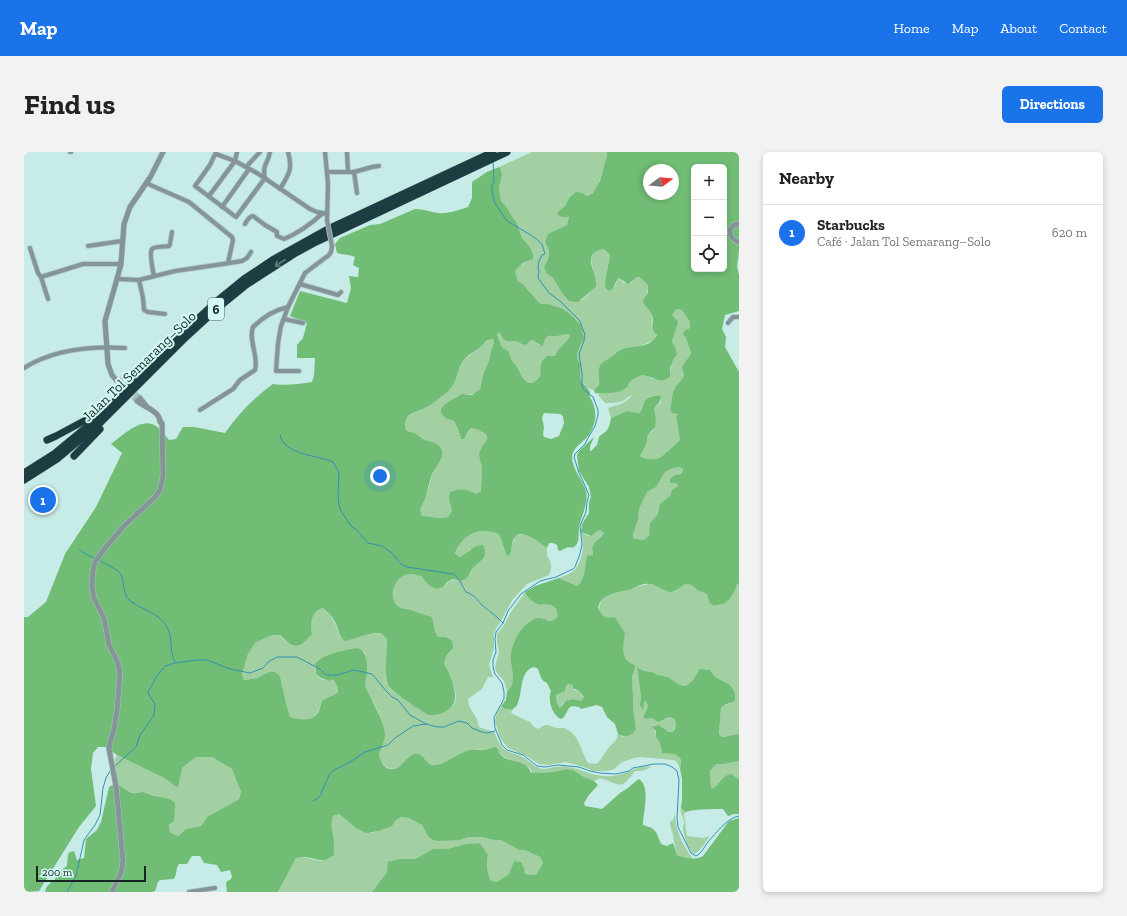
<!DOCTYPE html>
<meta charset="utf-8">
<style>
body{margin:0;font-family:"Zilla Slab",serif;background:#f2f2f2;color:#222}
.controls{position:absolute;right:12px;top:12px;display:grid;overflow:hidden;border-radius:6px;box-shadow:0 2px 6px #0003}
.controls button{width:36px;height:36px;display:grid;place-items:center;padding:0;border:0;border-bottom:1px solid #e0e0e0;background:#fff;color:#222;font:20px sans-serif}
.compass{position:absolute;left:619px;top:12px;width:36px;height:36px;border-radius:50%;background:#fff;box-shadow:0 2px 6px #0003;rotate:74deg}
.scale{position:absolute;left:12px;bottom:10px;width:110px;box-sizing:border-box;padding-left:4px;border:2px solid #182524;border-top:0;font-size:11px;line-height:14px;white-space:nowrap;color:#182524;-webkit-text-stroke:3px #d4f9f4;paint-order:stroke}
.you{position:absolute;left:356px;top:324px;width:14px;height:14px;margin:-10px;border:3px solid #fff;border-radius:50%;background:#1a73e8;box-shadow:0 0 0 6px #1a73e833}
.badge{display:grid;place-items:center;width:26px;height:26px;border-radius:50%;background:#1a73e8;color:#fff;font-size:13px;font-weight:700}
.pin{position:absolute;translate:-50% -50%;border:2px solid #fff;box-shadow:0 1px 4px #0006}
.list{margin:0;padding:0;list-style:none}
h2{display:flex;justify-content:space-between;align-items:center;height:52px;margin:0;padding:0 16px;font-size:17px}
h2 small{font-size:13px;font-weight:400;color:#767676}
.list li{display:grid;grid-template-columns:26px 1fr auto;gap:12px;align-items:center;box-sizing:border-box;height:56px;padding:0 16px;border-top:1px solid #e0e0e0}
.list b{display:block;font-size:15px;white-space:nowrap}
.list p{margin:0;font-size:13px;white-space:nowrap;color:#767676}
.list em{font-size:13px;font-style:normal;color:#767676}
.icon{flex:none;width:22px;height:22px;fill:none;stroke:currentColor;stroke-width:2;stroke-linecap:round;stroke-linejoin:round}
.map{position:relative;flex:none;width:715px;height:740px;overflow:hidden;border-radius:6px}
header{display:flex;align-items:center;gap:24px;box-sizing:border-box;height:56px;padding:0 20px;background:#1a73e8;color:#fff}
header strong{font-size:19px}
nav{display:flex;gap:22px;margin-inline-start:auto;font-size:14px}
.intro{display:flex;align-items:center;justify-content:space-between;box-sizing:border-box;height:96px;padding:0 24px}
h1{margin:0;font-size:28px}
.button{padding:10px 18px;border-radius:6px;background:#1a73e8;color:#fff;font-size:14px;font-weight:700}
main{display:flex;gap:24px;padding:0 24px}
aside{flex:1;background:#fff;border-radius:6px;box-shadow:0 2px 6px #0003}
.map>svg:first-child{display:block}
.green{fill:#a2d0a2}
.forest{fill:#71bd75;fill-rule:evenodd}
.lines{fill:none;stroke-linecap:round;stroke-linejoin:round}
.stream{stroke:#3191b6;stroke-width:1}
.tertiary-tunnel{stroke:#a4c3bf;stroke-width:5;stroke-dasharray:5 2.5;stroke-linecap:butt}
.minor-casing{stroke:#a8c7c3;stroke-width:5.5}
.tertiary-casing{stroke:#a8c7c3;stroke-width:6}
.motorway-casing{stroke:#a8c7c3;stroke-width:8}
.minor{stroke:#859496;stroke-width:4}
.tertiary{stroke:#859496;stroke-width:5}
.motorway{stroke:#1d3d42;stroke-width:7}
.minor-bridge-casing{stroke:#a8c7c3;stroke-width:5.5;stroke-linecap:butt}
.minor-bridge{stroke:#859496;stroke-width:4}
.oneway{stroke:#5d7f80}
.labels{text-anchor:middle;stroke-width:4;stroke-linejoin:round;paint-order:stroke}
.shield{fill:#d4f9f4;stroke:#506562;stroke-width:1}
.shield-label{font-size:13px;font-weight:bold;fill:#182524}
.street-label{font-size:14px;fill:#182524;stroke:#d4f9f4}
</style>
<header>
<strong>Map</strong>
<nav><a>Home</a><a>Map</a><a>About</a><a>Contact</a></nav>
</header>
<div class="intro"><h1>Find us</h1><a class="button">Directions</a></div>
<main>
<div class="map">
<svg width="715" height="740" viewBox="0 0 715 740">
<rect width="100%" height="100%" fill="#c7ebe6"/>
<g class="green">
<path d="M508,0H583V3C580,13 576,36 567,42C562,45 552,45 545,46L541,54L536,58L538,65H545L543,73L524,83L521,90C527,102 526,103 520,115L522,121L529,126L538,141L558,148L572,135L567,106C569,100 574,98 580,97L586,103L581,130L591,135L593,128L595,126L600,131H607C613,123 618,123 624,132C626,136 622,140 622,144C622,151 627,158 628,165C629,169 627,171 628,175C628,178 631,180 633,182L630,188L617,194L591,201L575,220L576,226L575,233L570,238L563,236L556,225V212L553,205L554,199L558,192L557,173C548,164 542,158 529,154C524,152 519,154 514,151C508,147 506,138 501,134C498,132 495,131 494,128C492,125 492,122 491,119C496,113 502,110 509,107L505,94L498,86L493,71L487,63L482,54L477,49L475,36L478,23L477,18L475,15Z"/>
<path d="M652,157L658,158L666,170V176L659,183L662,186L667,203L659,213L658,216L660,223L659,226L652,234L649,240L646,258L648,261L655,262L652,264L656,288C653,292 650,293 647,296C644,299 641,303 637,305C631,308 621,308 616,304L622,293L624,283L629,279L632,266L630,257L637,250V244C631,242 626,245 621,248L617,259L615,261L603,259L587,266L584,256C594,252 601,253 608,243C604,244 603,247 599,249C593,251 587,251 581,251L575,244V241C583,240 593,241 601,237C603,235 604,232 606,229C614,221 620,223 630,227L647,221V211L652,205L648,190L651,180L647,163Z"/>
<path d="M475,180L480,188L483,189H492L498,192L504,191L506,188L510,189L515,193C517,190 520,187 522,185C524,184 542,182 545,182L546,184C541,193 534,195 531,204H523C521,206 519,208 518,209C513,219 522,224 508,231H504L498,225L493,215L487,207L485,201L479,196L477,193L473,183Z"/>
<path d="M467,187H469L470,190L467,199L465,209L459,223L456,237C447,246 442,239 432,245L424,267L430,269L434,277L437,287L442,284L445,278L448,276C477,285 456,289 455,303C455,308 458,312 458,316C458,323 457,331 457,339L452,342L446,339L425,347L428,359L424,365C415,368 407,364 398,364L396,358C403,346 404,337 408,323C409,317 415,312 417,306L404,289L391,282L382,278C381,274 381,267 385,264C389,259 396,259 401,256C410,251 419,244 426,237C432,231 432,223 435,215C439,207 446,204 453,198C458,194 461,189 467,187Z"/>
<path d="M654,315L658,316L659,319L657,322L651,323L654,334C647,339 650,339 646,344C639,353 635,347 634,362C624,373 628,372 625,384L619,388L609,386V382L614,368L615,357L623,340L632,335L641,320L647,317Z"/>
<path d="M462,378L469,379L475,382L483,404H484C488,397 488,390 492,384L499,382L508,385L523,396C522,407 526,405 527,413C528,416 526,420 525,423L503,432L500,435L489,447L478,467L472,477L470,482V496L465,513L469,525H464L458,537L444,547L445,554L453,567L455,575L470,580C473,585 475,592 479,596C485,602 492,601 498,605C506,609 510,616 520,617C524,617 528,615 532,615C537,614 545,615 550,616C554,617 558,619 562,620C570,623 580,625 589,624C602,623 615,612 628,615L618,619H611C596,640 596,632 576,626L570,629L560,625L549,618L543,617L529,620L508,621L506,616L488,609L476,602L473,596L462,598L455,597L436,602L422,610L412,613L405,612L401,607L376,614C365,621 358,614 355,603C357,597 360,592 360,585C362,576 354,558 349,551C346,546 342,540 341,534C341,530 343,525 343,521C344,514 343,507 340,500C336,499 331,498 327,498C321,498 296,505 292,511C288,516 293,527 300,528C303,528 306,527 309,527C311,530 314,533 314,536C315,542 301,549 297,552C293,569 280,570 266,565L263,559L256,524L245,520L233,526L220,528L218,522L224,502L232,490L249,483H255L266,492L288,482C286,472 287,459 299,456C309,464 312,473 316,485L327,488L344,482L357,481L363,487C363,497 360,527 365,535C369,540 401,562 405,562C413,563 422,560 428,555C441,540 416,516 421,506C422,504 424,503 425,501L422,485H414L411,480L407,465C401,463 396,461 390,459C385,458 379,458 375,455C362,445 371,423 386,422C390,422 395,424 399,424L402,430L419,435C424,429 428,427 436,429L447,421L450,415L460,406L446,397L442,402L436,405L431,401C436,384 447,382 462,378Z"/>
<path d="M576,378L580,381L577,385L570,391L568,397L569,400V403L563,405C561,413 561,430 553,434L535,426C539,424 545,423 549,419C559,412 561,391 557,380L564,384Z"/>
<path d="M713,431H715V582C708,584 700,587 695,582L697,556L700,553L706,552C715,534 703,534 692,526C689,524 688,521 686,518L679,517C671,523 670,529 663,534L656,533L644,525L634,523L628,520L620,519L614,515C614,526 619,538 616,549L620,550L621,549H623L624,554L620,563L623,567L628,566C638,575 642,561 651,568V574L649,580C643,581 640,575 635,573H629L628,575C632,579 631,579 632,584C634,591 639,591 637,600L651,602L655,604L657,609L656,617L653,610L650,608L617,605L610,606L598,610L590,617L583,619H569L560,615L542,610L524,613L515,612L502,604L484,596L476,586L471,569L472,563L477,554L481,557H486L488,558L487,561L506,570L510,575L515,577C523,570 524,574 533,576C536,576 539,575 542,577C556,583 557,600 564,611L571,612L574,611L585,595L592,588L594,582L599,585L612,577L609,555V543L608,525L611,516V513C595,506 598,496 601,481L591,465C588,465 584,466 582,465C570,462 576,448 583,443C586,441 623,432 626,432C634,433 642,437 650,440L661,432L668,433L673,438L684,442L687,452L693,454C705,451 709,443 713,431Z"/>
<path d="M501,440C502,443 509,450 511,451C519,455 525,448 531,457C532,459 534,460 533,463C532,472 520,468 515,466L487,501C488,512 494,531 483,539L480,529L473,521L471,516L475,499L473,490V482L480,473L487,460Z"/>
<path d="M544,532L549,533L550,538L555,539L558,544L560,545L557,549L549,547L539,551L536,556C533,552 532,548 532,543L541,539L542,534Z"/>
<polygon points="93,603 140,626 154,636 157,616 172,605 188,605 208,617 217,640 215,647 183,665 177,674 167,676 159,679 154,684 147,681 145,678 145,673 148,672 132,644 120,640 110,641 103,639 96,633 92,631 91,607"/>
<path d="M715,609V627C700,615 700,631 688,637L687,636L686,619L690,614L693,612H700Z"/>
<path d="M657,654L658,657L662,660L660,662L663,684L679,686L686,684C681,690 677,699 670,702C664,697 659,683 659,676C659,671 660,674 660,669C659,663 655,660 657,654Z"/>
<path d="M315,662L326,671L348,681L368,674L372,668L379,665L385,666L398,673L404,684L436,688L444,685H457L470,688H477L495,698H501L516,705L519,711L512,723L501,722L500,716L490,709L485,722L473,730L467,729C463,720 462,712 464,703L456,691L442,692L423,697H409L391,707H376L363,720L348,740H254L272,706L277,705L297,709L310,690C308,681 306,673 309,664Z"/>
<path d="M651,662C651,677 659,694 669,707L661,706L653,703C651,696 650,690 649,683C648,679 646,675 646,670L649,668Z"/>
</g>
<g class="forest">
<path d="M583,0H715V99L713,115L715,123V159L701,163L698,177L702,185L701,195L715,220V431L713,432C710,441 706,451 695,453C692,454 689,454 686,451C685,449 684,444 683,442L673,438L668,433L661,432C658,434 652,439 648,440C640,440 633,432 625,432C618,431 613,435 607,437C594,441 578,440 574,456C579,466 581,466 591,465L601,481C599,495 595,507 611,513V516L608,525L609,543V555L612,577C607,584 602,586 594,582L591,572L583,565L578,555L573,553L557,557L555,555L548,554L545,556L540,565L537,567C535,566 533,565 532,563C527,558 524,546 527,539L523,531C517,529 516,523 514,517L510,515C495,518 499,542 493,553C492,555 490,556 488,558L486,557H481L477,554L482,548L483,539C495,530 485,513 487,501C488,496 491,488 493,484C497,477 506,467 514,466C520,465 525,472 531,467C533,465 534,464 533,461C533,459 532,458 531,456C525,449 518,455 511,451C508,449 502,444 501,440L511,434L535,426L553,434C561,429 561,413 563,404L569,403V400L568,397L570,391L577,385L580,381L576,378L572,380L567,384L557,380L558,372L565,361V350L567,345L565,335L555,319L553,303L555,299L570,285L566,294V299H567L573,293L575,285C576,283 579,282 580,281C585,278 586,271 587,266L603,259L615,261L617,259L621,248C626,245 632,242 637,244C637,251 633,252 630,257L632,266L631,275L624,283L622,293L616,304C621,308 632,308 637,305C639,304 655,289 656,288L652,264L654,262L648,261L646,258L649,240L652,234L659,226L660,223L658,216L659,213L667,202L662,186L659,183L660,179L666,176V170L658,158L652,157L648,163L654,170L648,190L651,195L653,202C651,206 648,209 647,213C645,217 648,221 645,225C637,234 625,221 616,224C612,225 608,227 605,231C604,232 604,235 602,236C598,241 578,242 571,241L570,238L575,233C576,227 573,219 576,214C577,211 581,209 583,208C589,204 593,199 599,197C612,193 625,197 633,183C626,177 629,174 629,167C628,158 621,156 619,149L624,140V133C612,120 615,125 604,132L595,126C590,130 592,136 585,139C582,137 581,135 581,130L586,103L580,97C560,101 568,112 571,125C572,129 572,132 572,135L554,150L545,149L538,141L529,126L522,121L520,115C526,103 527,102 521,90L524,82L543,73L545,65H538L533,62L536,58L541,54L545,46L552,40L558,41L563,44L569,41L576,29L583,3ZM670,15H700V117H670ZM625,18H649V42H625ZM654,315L658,316L659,319L657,322L651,323L646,327V331H652L654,334L648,338L646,344L636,352L635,355L634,362L626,371L625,384L619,388L609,386V382L614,368L615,357L623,340L632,335L641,320L647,317ZM544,532L549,533V536L555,539L560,545L557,549L549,547L542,549L536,556C533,552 532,548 532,543L541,539L542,534Z"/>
<path d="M475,15L477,18L478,23L475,36L477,49L482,54L487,63L493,71L498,86L505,94L509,102V107L499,111L491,119L494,129L500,133L514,150L517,152H524L539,157L548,164L557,173L560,186L554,199L553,205L556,212V225L559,231L566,240C565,245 567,247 569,251C573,262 572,270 566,281C561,290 549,294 548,305C548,317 559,328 562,339C565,350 557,365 555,375C554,380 556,389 552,393C550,396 547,396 544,395L536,399L534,398L533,393L529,391H525L523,396C514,390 493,370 488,392C487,397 488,401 484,404H483L475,382C458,374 437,382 431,401L436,405C446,400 447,394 459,393L461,399L460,406L450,415L442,427L436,429L429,427L423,430L419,435L412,437C405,434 402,431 398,424C395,424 390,422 386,422C371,423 362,445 375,455C379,457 383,457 387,458C394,460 400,463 408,465L411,480L414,485H422L428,489L429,495C427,499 421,504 421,508C419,513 422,515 424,519C428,528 435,546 428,554C424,560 413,564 406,563C400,562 366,538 364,533C360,522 363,499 363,487L357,481C344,480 333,487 321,489C314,483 315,479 312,472C309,465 305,461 299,456C287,459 286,472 288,482L278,492L272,494L266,492L256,483H249L232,490L224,502L218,522L220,528L233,526L245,520H251L256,524L262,552L266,565C276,568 289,570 295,559C296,556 297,552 298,549C309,541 321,544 309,527L306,529L297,526L292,522L291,512C298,502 322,498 334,496C343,500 344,512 343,521C343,526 340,531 342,536C344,542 348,547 350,553C355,562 360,572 361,582C361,590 357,596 355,603C357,609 359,616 366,617C378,619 381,603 392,602C400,601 402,613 409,613C422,613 432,602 443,599C452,596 463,600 470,595L473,596C474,598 475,600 476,602C484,612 502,606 507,621L529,620L543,617L549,618L560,625L570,629L574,633L565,643L560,651L561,654L578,657L596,641L604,636L612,629L615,627C627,635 619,660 619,673L628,676L632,680L637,692L643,694L649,691L653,703C661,706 671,709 679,704L702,673L705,669L715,666V740H348L363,720L364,710L376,707H391L409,697H423L442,692L456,691L464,703C462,712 463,720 467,729L473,730L485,722L490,709L497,710L500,716L501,722L512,723L519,711L516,705L501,698H495L477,688H470L457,685H444L436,688L415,689L409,688L404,684L398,673L385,666L378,665L372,668L368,674L355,679L342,681L332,676L315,662L309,664C306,675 309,680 310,690C310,694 310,699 310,703C297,713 292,705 278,705C276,705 274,706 272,706L254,740H203L202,732L203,729L206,728L208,725L206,718L197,720L193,713L180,711L176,704H168L163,712H155C151,717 154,720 150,727L136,728L134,730L131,739L128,740H21C22,734 26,731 31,728L33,721L43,714L44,702L46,700L50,699L53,708L60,706L62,687L73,678L77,670L85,635L92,631C98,634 103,640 109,641C112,642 115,640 118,640C123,640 126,643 131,644C138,646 145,645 151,651L150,669L145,673V678L147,681L154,684L162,677L177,674L183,665L215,647L217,640L208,617L188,605H172L158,616L154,636L140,626L93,603L81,595H74L69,601L67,617L72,654L55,675L15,739L0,740V465H4L22,450L41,402L72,355L98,301L87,292C98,284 118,264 132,274C137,278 141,283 145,288L152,287L159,275H170L201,281C214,262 230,246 249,232C262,234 275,232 288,230L290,224L291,206H273V193L279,186L283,171L266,164L276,139L323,151L327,136L325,124L334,125L335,116L329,113L331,105C325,102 319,103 313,101L311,92L316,86L346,73L356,72L391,57C400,57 406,60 414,61C424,62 435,58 444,55L448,46V30L463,20ZM475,180L480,188L483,189H492L498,192L502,193L507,188L510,189L518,194C521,190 520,186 523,185C525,183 528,184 530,184C535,184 540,182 545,182L546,184C541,193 534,195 531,204H523C521,206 519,208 518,209C513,219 522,224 508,231H504L498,225L493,215L487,207L485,200L479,196L477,193L473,183ZM467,187H469L470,190L467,199L465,209L459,223L456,237L448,243L438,242L424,250L419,254L417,257V261L421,266L430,269L434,277L437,287H440L445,278L448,276C477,285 456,289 455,303C455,308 458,312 458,316C458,323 457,331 457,339L452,342C443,337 436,336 426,340L425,347L428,359L424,365C415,368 407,364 398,364L396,358C404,344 403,336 408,322C411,315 424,303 415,294C412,291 408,290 404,289C399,288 395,283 390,281C387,280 385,280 382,278C381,273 381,267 385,263C389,260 394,259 399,257C403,255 408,252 412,249C419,243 428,238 431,229C434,222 434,215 439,209C445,201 456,198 462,189ZM520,261L536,262L539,264L540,271L535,284L527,287L520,285L519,282L520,275L518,266Z"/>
<path d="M613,515L620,519L628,520L634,523L644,525L656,533L662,534L669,528L676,517L686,518L691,525L706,533L711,541V548L709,550L700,553L697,556L695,582L697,584L700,585L715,582V609L700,612H693L690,614L686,619L687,636L688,637C696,633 698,623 707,622L715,627V662H710L704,664L699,657C691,657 669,657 662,660L658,657L657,654L658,648V627L656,617L657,609L656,606L651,602L638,601L636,591L632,585V579L628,575V574L635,573L645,580H648C652,578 652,572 651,568C645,562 640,569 634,570L628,566L622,567L620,566V563L624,554L622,549L620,550L619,557H618L616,553L617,543Z"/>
</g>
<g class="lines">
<g class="stream">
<path d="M469,9L470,30L468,33V40L471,51L482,68L510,85L518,92L521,102L518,103L515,109L514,116L515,119L514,126L525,141L537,150L556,169L561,183L560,189L555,202L558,221V233L559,237L569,245L574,258V263L571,274L564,286L561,292L551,302L550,305L555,321L558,327L565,343L563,350L562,360L556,374L558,392L556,402L551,415L549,417L532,425L516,429L497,442L484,459L479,471L472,480L471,487L472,500L469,508V515L471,522L478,531L480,540V547L470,565L471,576L478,593L483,598L499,603L513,614L521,615L534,613L555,615L566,619L576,621L592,622L605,619L609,616L630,612H641L648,615L653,619L655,628L653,666L654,675L667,701L672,704C678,701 680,695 684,690C691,682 704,665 715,664"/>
<path d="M256,283C260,303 293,303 309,310L315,321L314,343L315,353L317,359L327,374L333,378L344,391L358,394L368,401L377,412L383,415L429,422C436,426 438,434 442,440C452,444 452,447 459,454C466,460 473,464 479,471"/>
<polyline points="55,397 58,400 72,407"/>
<path d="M75,408C80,412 92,416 96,421C101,428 98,441 105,448C117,458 136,460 144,477C149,488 145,500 151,510"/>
<polyline points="91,614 112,595 116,583 130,563 131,552 125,543 124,540 133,524 141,514 151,511 172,508 183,508 206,517 226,521 239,516 244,510 253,505 273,505 296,517 302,523 313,523 330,518 348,522 363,540 368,545 374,548 386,563 402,572 413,575 420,575 435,569 443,571 448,576 458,580 463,581 471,579"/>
<polyline points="289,649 293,647 297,642 305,623 310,618 326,610 341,600 364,593 371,586 389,574 402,572"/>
<polyline points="43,740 52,724 60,688 71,673 76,663 79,636 82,626 86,619"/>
</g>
<g class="tertiary-tunnel">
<polyline points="95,226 116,246"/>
<polyline points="93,229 113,249"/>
</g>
<defs>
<g id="minor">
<polyline points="46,0 47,0"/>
<path d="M192,0L186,13L171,34L212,65L241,26C238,12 244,12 246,0"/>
<polyline points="301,0 304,32 303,68"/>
<polyline points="323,0 324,20"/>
<polyline points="192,2 211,9 233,21 286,57 293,60 303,62"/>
<polyline points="222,15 236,0"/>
<polyline points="303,20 330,20 348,15 355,14"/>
<polyline points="330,20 333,41"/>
<polyline points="122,31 165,50 208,85 209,88 204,111"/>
<path d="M256,37C265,22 269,17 264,0"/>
<polyline points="185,44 211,9 213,0"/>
<polyline points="198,55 225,17"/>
<path d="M221,72C223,69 225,64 229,64L241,73L253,80V84L260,87C275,81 288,71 299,61"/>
<polyline points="64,94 98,89"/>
<polyline points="6,96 14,121 17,125 59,112 97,112"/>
<path d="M130,124C129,119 125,101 128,97C131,94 141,95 145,94L146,92L148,80"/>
<polyline points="17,125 24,147"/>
<polyline points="93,127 115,128 151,119 199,112 218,109 223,106 227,100"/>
<polyline points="115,128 119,146 120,158 124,160 141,162"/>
<polyline points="276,132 314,143 317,140"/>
<polyline points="260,167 279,171"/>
<polyline points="704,171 709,165 715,165"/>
<path d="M0,216C30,197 66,194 101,196"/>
<polyline points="275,219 252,219 254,191 257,174 264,155 281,121 305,103 307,100 308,94"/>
<path d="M176,258L209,237L216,228L231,218C235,204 224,189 229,175C238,166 251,158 264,155"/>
<polyline points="165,740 191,736"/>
</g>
<g id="tertiary">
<path d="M715,72L710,73L706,78C706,84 708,88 715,90"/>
<polyline points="93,229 88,223 84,212 81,169 93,127 97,112 100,72 106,55 127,24 139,0"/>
<polyline points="116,246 123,255"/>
<path d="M88,740L97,721L99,709L92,634L85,597L86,591L90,577L93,559L96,521L94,511L85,493L80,466L70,446L68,434L69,419L71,410L81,396L99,375L131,345L136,338L139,324L138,271L136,270C136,259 120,255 113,249"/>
</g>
<g id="motorway">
<polyline points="23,288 32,284 60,269 71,268"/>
<polyline points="50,304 76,277"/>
<polyline points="0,321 30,302 82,259 96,243 155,184 193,149 220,127 250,107 302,78 469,0"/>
<polyline points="0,328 33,307 76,271 160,187 195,155 222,133 270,102 292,90 483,0"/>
</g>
</defs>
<use href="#minor" class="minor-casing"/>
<use href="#tertiary" class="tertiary-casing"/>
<use href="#motorway" class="motorway-casing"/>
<use href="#minor" class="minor"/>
<use href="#tertiary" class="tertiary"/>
<use href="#motorway" class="motorway"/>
<defs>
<polyline id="minor-bridge" points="303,68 308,94"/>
</defs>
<use href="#minor-bridge" class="minor-bridge-casing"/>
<use href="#minor-bridge" class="minor-bridge"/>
</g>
<defs><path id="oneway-shaft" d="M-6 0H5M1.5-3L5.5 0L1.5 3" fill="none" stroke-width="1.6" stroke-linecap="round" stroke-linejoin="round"/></defs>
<use class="oneway" href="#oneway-shaft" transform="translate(256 111) rotate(147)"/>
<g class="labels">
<rect class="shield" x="184" y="146" width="16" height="22" rx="3"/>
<g class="shield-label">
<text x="192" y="162">6</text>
</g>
<g class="street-label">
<text transform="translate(115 214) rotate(-44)" y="5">Jalan Tol Semarang–Solo</text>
</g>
</g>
</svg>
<div class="controls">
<button>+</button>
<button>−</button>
<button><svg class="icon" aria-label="locate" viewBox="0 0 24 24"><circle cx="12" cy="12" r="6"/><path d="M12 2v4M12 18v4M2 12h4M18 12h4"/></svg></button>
</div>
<svg class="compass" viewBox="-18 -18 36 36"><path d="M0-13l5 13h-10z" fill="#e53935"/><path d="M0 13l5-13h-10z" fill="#767676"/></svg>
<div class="scale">200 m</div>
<div class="you"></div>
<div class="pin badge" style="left:19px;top:348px">1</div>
</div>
<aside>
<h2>Nearby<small></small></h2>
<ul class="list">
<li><span class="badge">1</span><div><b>Starbucks</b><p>Café · Jalan Tol Semarang–Solo</p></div><em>620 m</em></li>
</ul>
</aside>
</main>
